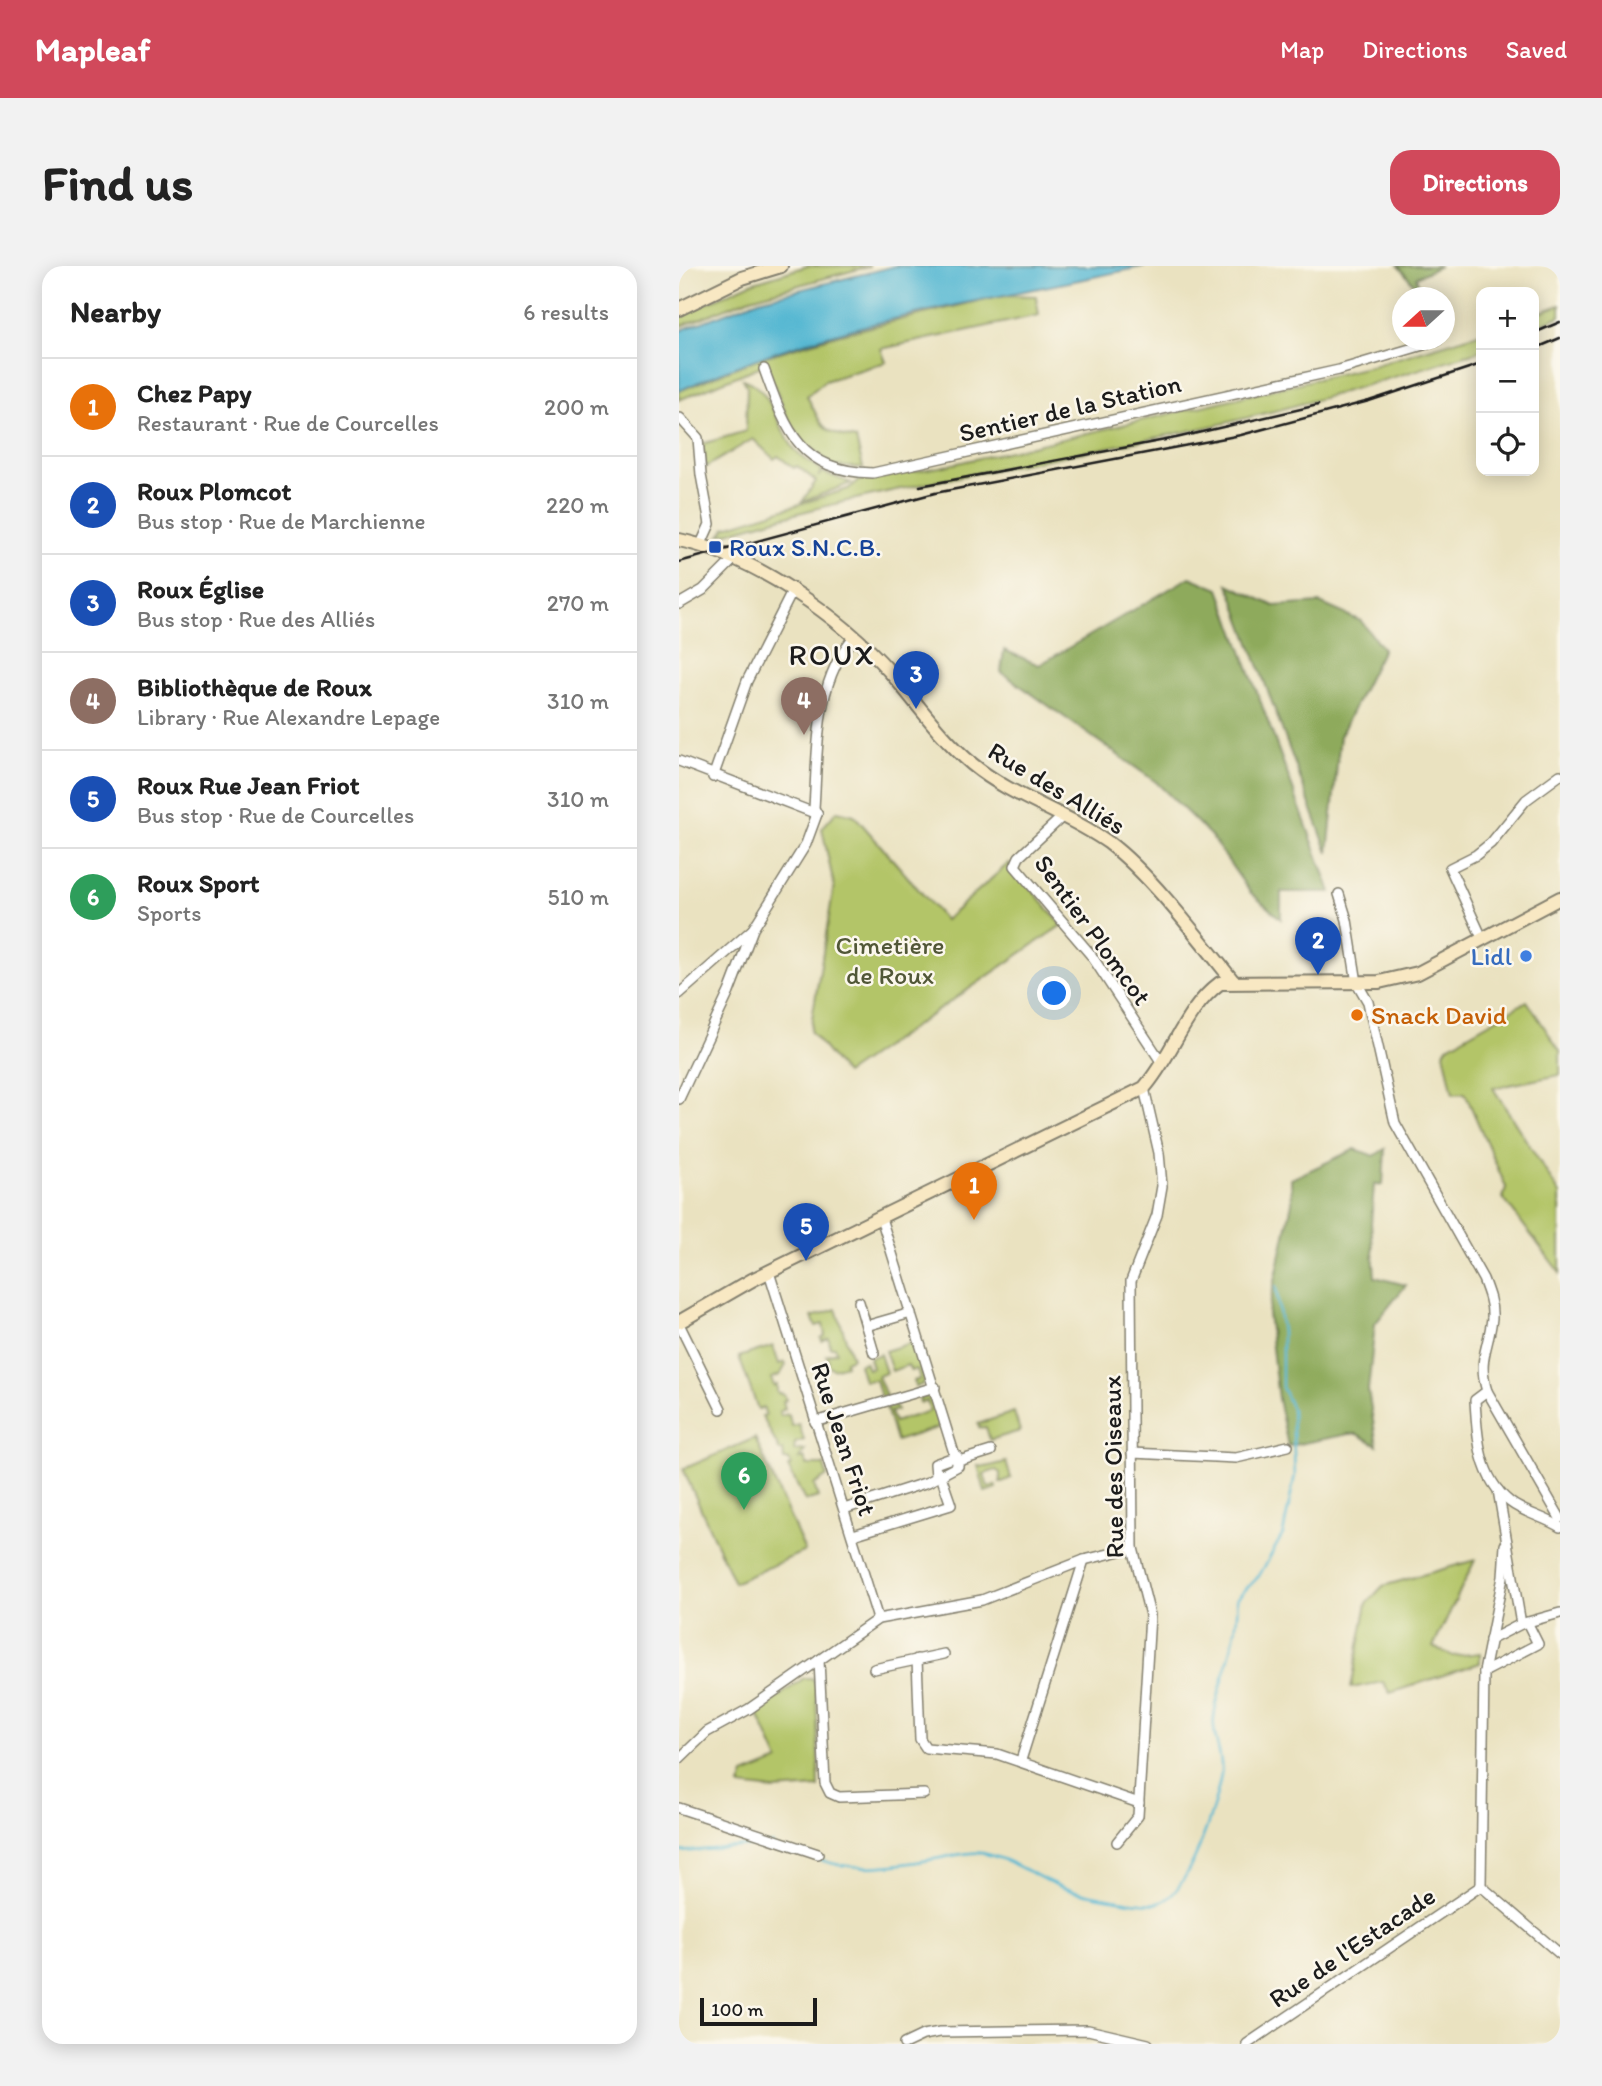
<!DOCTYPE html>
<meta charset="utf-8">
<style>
body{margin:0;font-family:Itim,sans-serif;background:#f2f2f2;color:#222}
.controls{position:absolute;right:21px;top:21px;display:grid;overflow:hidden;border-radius:14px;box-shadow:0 4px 18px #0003}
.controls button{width:63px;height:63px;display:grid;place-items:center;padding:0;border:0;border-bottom:2px solid #e0e0e0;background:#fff;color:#222;font:35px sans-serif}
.compass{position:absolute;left:713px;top:21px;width:63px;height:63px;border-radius:50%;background:#fff;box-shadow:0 4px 18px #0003;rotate:249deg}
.scale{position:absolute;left:21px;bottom:18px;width:117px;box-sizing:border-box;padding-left:7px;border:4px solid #1c1c1c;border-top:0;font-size:19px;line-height:24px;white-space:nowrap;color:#1c1c1c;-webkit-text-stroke:5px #fbf7ec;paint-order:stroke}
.you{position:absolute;left:376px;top:728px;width:24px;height:24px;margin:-18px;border:5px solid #fff;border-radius:50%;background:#1a73e8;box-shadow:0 0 0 10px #1a73e833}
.badge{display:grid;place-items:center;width:46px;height:46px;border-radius:50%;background:#d1495b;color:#fff;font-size:23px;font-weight:700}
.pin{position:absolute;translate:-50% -58px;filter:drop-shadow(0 2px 4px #0008)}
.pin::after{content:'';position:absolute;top:37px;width:24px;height:21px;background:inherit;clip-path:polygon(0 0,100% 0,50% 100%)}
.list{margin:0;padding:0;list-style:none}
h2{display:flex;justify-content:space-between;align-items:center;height:91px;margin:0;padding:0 28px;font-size:30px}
h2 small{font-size:23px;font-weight:400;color:#767676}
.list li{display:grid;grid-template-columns:46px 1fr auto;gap:21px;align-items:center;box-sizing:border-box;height:98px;padding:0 28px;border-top:2px solid #e0e0e0}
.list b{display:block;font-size:26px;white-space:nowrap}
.list p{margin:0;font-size:23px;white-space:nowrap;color:#767676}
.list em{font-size:23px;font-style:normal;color:#767676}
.icon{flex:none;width:38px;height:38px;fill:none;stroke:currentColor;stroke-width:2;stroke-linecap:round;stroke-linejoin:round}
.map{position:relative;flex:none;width:881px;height:1778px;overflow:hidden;border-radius:21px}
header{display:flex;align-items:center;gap:42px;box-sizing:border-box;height:98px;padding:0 35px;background:#d1495b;color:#fff}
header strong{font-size:33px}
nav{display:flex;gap:38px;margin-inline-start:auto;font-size:24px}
.intro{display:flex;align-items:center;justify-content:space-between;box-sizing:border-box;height:168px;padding:0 42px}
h1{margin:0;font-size:49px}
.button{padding:18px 32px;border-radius:21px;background:#d1495b;color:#fff;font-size:24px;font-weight:700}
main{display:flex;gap:42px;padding:0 42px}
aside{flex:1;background:#fff;border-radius:21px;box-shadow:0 4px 18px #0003}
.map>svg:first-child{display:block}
.green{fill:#b3c568;stroke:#687042;stroke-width:2}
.forest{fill:#8eaa5c;stroke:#55633c;stroke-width:2}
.water{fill:#54b7d2;stroke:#386a77;stroke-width:2}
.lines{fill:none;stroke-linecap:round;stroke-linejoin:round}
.stream{stroke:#54b7d2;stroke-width:2.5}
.street-casing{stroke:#837f6e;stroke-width:12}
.secondary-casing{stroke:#837f6e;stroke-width:16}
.street{stroke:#fff;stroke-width:9}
.secondary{stroke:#f8e8c3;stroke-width:12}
.rail{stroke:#1c1c1c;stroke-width:2.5}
.transit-dot{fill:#1a4fb4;stroke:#fbf7ec;stroke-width:2.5}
.shop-dot{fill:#3f7fe0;stroke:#fbf7ec;stroke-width:2.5}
.food-dot{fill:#e8710a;stroke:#fbf7ec;stroke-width:2.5}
.labels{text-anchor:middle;stroke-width:5;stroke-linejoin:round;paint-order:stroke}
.street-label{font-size:26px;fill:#1c1c1c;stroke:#fbf7ec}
.transit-label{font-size:26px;fill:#164399;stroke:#fbf7ec;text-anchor:start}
.park-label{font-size:26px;fill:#515737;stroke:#fbf7ec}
.shop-label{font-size:26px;fill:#366cbe;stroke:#fbf7ec;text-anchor:end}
.food-label{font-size:26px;fill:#c56008;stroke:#fbf7ec;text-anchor:start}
.quarter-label{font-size:30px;letter-spacing:2px;fill:#1c1c1c;stroke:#fbf7ec}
</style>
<header>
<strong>Mapleaf</strong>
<nav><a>Map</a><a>Directions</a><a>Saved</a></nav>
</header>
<div class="intro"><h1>Find us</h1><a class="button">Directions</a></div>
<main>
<aside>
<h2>Nearby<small>6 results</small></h2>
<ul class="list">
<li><span class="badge" style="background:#e8710a">1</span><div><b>Chez Papy</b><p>Restaurant · Rue de Courcelles</p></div><em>200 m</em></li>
<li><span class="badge" style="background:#1a4fb4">2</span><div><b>Roux Plomcot</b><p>Bus stop · Rue de Marchienne</p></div><em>220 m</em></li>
<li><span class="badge" style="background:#1a4fb4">3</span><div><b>Roux Église</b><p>Bus stop · Rue des Alliés</p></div><em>270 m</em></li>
<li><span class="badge" style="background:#8d6e63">4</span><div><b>Bibliothèque de Roux</b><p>Library · Rue Alexandre Lepage</p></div><em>310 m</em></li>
<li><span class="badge" style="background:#1a4fb4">5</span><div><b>Roux Rue Jean Friot</b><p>Bus stop · Rue de Courcelles</p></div><em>310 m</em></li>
<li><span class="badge" style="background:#2e9e5b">6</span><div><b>Roux Sport</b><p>Sports</p></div><em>510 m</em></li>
</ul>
</aside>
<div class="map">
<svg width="881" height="1778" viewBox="0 0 881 1778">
<rect width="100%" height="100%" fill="#fbf7ec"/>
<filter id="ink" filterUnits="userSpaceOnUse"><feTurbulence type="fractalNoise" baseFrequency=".0143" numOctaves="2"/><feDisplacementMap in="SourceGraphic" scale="14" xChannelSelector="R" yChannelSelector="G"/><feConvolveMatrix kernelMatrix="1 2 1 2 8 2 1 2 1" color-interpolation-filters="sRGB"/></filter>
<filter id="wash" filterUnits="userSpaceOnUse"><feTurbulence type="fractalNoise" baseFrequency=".00686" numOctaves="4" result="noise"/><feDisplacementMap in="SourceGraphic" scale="28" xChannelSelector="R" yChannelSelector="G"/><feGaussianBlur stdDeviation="1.57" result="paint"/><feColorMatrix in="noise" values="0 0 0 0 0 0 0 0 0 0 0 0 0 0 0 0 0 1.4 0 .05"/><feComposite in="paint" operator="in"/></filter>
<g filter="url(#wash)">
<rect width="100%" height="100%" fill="#eae2c0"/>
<g class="green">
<polygon points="128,0 191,0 72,32 0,61 0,51 8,46 72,17"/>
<path d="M324,29L357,30L360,49L202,83L207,96L146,115L128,130C143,160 143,167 177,173L184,202L154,200L123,174L108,151L87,98L0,134V125L82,91L85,94L84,91L158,69Z"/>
<polygon points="881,39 881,50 855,61 855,48"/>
<path d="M802,67V84L797,86C696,117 594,149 490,169C340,200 189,224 41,269L47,261L169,223L181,214L261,201L392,171L693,100Z"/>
<path d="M64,113C94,123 97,161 116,184C122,192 134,198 143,204L139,211L143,206L172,217L123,236L137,215L118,200L115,202L99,190L95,193L74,173L27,201L23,178L67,165L68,120Z"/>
<polygon points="158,545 175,549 266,654 330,597 383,659 166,808 131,765 155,620 143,562"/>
<polygon points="848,735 881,785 881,809 814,822 881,928 881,1007 824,932 827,921 786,827 774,828 765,786 768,781"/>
<polygon points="157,1043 173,1092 166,1095 167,1099 154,1103 146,1096 150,1095 147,1089 158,1086 156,1081 151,1081 150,1072 143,1075 142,1072 146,1070 144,1058 137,1060 133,1051"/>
<polygon points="235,1076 246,1112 244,1118 237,1121 235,1115 241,1113 238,1103 232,1105 229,1099 213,1105 206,1085"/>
<polygon points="94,1080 100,1098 106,1096 107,1099 101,1109 92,1112 95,1120 98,1119 98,1127 105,1129 107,1134 104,1135 106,1143 100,1146 102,1150 109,1148 113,1160 120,1158 125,1174 116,1177 115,1185 126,1184 120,1193 125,1192 128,1199 145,1199 148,1210 135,1219 139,1231 126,1235 109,1201 112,1199 110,1194 105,1194 104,1184 101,1185 83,1150 87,1149 84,1142 79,1143 60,1091"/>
<polygon points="201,1088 207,1107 199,1110 207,1130 202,1131 197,1114 185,1115 180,1098 186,1096 189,1103 193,1102 190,1092"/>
<polygon points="248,1130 253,1134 261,1161 217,1175 207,1142 216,1139 218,1144 211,1146 215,1156 251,1145 248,1135 241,1137 240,1132"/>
<polygon points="335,1146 341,1165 311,1174 307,1161 300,1162 299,1158"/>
<polygon points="76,1172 126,1285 55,1317 4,1203"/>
<polygon points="327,1196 332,1212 321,1217 321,1207 317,1204 305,1208 309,1221 316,1219 317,1222 306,1226 299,1200 307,1201"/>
<polygon points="796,1294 754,1381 774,1390 801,1387 801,1397 711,1427 704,1416 672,1422 688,1337 704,1320"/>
<polygon points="125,1412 133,1412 137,1419 140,1521 95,1524 61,1520 65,1509 100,1495 78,1446"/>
</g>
<g class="forest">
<polygon points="719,0 761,0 737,11 742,26"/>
<polygon points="511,311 540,323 652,626 602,626 602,653 571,626 531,569 477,516 322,406 325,384 360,399"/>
<polygon points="549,318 595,340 641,337 682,355 704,383 661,470 649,587"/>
<polygon points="676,883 695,890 706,883 704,918 695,919 692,957 696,1011 727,1019 696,1058 689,1124 698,1179 678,1168 670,1168 609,1180 599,1133 589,1047 613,937 612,913"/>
</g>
<path class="water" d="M216,0H466C311,35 146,55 0,125V65L80,34Z"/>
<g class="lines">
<g class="stream">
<polyline points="0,1586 94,1578"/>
<path d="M130,1589C169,1609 220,1599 261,1592C273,1590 290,1585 303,1587C332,1593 354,1610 380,1620C396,1627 463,1640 479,1637C509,1632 538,1536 542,1508C545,1489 532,1471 535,1451C541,1412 561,1372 558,1332L580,1310L604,1268L616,1209L613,1143L603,1121V1066L597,1021"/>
</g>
</g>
</g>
<g filter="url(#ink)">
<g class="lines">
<defs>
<g id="street">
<path d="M85,103C107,164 120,205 194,207L660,104L758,75"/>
<polyline points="1,152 19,172 22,209 31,258 22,278"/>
<polyline points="0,338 24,324 55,293"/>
<polyline points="0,495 138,548"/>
<polyline points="34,511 68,415 114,324"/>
<path d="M138,548L135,542C139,484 135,415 176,370"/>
<polyline points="383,551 340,591 336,600 412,689 483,797"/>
<path d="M660,628L668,654L678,717L689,736L716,857L804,1013C809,1026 814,1039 813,1052C810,1082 798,1093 808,1125L881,1252"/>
<polyline points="804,674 771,602 797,589 812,577 847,534 881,509"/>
<polyline points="0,728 73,664"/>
<polyline points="0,833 50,726 74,663 127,578 138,548"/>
<polyline points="90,1006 199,1353"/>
<polyline points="180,1036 187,1060 232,1047"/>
<polyline points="0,1058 42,1143"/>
<polyline points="187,1060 195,1087"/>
<path d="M808,1125L796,1134C798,1171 800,1212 831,1236C845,1247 866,1251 881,1261"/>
<polyline points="136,1156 256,1121"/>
<polyline points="453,1187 557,1192 609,1180"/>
<polyline points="280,1195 312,1185"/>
<polyline points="257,1209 256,1198 278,1190"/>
<polyline points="819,1224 842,1358"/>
<polyline points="165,1243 249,1216 279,1200 202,952"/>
<polyline points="174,1269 272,1239 261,1207"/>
<polyline points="826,1279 824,1311 805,1406 802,1620 881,1688"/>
<polyline points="811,1374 842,1358 881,1347"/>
<polyline points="238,1393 241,1473 247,1482 318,1488 460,1537"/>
<polyline points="140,1394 146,1517 151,1527 160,1531 245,1528"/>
<polyline points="195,1403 265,1388"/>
<polyline points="805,1406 859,1378 848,1356"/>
<polyline points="0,1493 28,1466 70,1443 199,1353 303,1334 405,1294 454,1282"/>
<polyline points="342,1494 405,1294"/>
<polyline points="0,1542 139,1588"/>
<polyline points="438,1576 459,1550 471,1349 454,1282 452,1015 478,949 483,920 480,887 465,822"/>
<polyline points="225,1778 244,1769 261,1766 409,1764 469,1778"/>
<polyline points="568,1778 802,1620"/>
</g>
<g id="secondary">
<polyline points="0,43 63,12 102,0"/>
<path d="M0,274C74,289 162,351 212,407C238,437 262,472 293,498C334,532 387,546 430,577C471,608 521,674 554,715"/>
<path d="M0,1056L73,1014L465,822C494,789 505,744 541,717L700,716L739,707L881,632"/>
</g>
</defs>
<use href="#street" class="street-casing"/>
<use href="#secondary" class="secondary-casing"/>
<use href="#street" class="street"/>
<use href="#secondary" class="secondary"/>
<g class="rail">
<polyline points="855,67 881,56"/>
<polyline points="855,83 881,72"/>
<polyline points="241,220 497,172 639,139"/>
<polyline points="0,296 256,227 562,169 690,135 802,98"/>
</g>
</g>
</g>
<rect class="transit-dot" x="29" y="274" width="14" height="14" rx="3.5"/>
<circle class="shop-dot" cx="847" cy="690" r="7"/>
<circle class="food-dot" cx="678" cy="749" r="7"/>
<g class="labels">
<g class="street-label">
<text transform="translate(391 142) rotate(-13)" y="9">Sentier de la Station</text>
<text transform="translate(378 522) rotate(31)" y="9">Rue des Alliés</text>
<text transform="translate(414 664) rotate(54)" y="9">Sentier Plomcot</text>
<text transform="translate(165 1173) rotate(72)" y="9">Rue Jean Friot</text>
<text transform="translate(434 1201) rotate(-91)" y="9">Rue des Oiseaux</text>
<text transform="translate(673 1681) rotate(-34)" y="9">Rue de l'Estacade</text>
</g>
<g class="transit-label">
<text x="50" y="290">Roux S.N.C.B.</text>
</g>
<g class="park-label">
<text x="211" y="688">Cimetière<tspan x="211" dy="30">de Roux</tspan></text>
</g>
<g class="shop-label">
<text x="833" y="699">Lidl</text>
</g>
<g class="food-label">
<text x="692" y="758">Snack David</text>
</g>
<g class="quarter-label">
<text x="153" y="399">ROUX</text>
</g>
</g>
</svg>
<div class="controls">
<button>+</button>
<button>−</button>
<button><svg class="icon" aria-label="locate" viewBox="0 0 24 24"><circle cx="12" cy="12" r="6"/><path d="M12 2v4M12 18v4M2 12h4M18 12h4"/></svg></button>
</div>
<svg class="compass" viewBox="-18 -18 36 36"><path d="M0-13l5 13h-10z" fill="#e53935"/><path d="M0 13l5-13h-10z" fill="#767676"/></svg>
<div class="scale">100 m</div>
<div class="you"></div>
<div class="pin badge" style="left:295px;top:954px;background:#e8710a">1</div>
<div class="pin badge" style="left:639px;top:709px;background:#1a4fb4">2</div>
<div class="pin badge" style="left:237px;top:443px;background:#1a4fb4">3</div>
<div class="pin badge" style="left:125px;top:469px;background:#8d6e63">4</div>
<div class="pin badge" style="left:127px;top:995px;background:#1a4fb4">5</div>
<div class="pin badge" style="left:65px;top:1244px;background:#2e9e5b">6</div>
</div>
</main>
